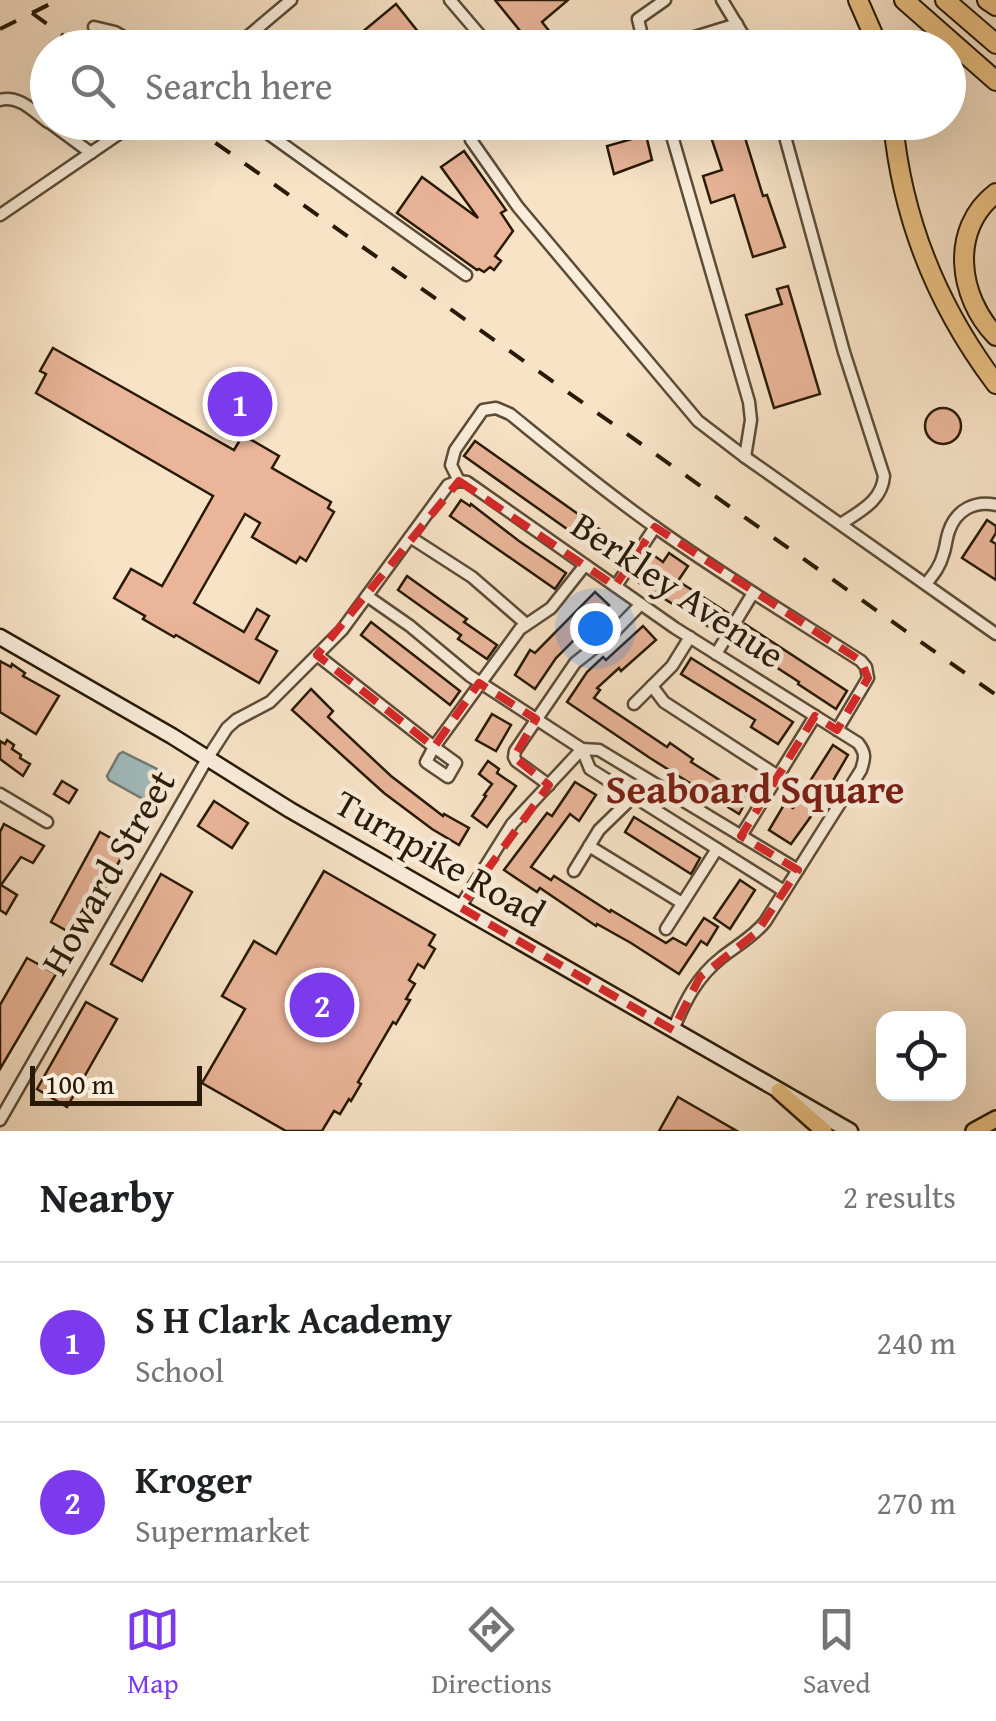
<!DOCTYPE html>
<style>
body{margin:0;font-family:"Gentium Book Plus",serif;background:#f6f6f6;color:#202124}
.controls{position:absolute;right:30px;bottom:30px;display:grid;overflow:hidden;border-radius:20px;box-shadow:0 10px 40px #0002}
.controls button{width:90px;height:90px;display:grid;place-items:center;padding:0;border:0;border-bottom:2px solid #e0e0e0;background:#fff;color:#202124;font:50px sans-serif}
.scale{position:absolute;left:30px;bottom:25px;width:172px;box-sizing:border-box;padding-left:10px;border:5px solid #281a06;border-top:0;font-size:28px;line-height:35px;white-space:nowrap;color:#281a06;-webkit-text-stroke:8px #faeddb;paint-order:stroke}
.you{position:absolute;left:595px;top:628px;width:35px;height:35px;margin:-25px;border:8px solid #fff;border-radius:50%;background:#1a73e8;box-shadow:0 0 0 15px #1a73e833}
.badge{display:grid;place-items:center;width:65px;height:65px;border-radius:50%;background:#7c3aed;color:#fff;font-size:32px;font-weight:700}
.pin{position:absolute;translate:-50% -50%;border:5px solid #fff;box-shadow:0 2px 10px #0006}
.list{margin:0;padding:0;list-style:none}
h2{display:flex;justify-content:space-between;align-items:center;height:130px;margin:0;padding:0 40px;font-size:42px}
h2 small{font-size:32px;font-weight:400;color:#757577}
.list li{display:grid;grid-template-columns:65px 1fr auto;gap:30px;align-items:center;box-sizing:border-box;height:160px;padding:0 40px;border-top:2px solid #e0e0e0}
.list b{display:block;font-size:38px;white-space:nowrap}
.list p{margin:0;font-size:32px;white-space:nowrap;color:#757577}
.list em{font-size:32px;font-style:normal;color:#757577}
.icon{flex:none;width:55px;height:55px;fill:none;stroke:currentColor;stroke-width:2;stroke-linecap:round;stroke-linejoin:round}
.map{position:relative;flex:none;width:996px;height:1131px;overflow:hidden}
.search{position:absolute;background:#fff;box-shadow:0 10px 40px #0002;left:30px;right:30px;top:30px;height:110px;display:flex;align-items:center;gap:25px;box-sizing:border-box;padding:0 35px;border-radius:55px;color:#757577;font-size:38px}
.sheet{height:450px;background:#fff}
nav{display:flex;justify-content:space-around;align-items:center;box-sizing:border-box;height:140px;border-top:2px solid #e0e0e0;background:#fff;font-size:28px;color:#757577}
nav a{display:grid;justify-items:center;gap:5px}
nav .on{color:#7c3aed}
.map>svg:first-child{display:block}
.water{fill:#a0bcbe;stroke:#707b74;stroke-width:2.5}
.building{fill:#eab599;stroke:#281a06;stroke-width:2.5}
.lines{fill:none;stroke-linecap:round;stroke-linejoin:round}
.street-casing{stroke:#5c4c36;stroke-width:15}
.secondary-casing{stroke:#281a06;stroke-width:19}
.primary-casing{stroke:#281a06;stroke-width:20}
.highway-casing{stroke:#281a06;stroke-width:22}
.street{stroke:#faeddb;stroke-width:10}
.secondary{stroke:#faeddb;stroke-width:14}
.primary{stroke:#ecc284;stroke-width:15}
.highway{stroke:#ecc284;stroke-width:18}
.rail{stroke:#281a06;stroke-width:4;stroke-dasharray:18 18;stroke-linecap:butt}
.marked{fill:none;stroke:#d62828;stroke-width:8;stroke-dasharray:20 12;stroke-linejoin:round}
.labels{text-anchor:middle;stroke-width:9;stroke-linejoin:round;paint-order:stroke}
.street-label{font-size:38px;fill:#281a06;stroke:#faeddb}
.neighbourhood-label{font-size:40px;font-weight:bold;fill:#7a1f14;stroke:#faeddb}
</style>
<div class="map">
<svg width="996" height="1131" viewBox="0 0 996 1131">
<rect width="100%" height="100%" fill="#f8e3c7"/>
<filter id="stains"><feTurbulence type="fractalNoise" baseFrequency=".002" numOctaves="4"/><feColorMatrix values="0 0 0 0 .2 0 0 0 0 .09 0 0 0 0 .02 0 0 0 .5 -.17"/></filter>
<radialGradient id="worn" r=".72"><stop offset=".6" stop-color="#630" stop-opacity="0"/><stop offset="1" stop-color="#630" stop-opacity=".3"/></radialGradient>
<polygon class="water" points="123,752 159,770 162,774 161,781 152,798 143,799 109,780 107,776 119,754"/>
<g class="building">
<polygon points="495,0 568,0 542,22 554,37 541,48 534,48"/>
<polygon points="396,4 431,48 343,48"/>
<polygon points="452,33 463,48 434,48"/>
<polygon points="689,122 721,122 724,134 742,128 763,196 767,195 785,247 753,257 734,195 711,203 703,176 722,170 708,128 692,132"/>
<polygon points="646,135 652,160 614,174 607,146"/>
<polygon points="464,151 506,210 501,213 513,231 495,256 501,261 494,270 490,267 484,272 479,269 477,270 397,213 422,177 478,218 441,167"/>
<polygon points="788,286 820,394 774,408 746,315 782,304 777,289"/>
<polygon points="53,348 234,450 243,435 279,456 272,468 331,502 328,508 334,512 306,561 300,557 296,563 252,537 260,523 245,514 194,603 244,632 257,609 269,616 256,639 277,651 259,683 176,635 174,637 143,619 145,616 114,598 131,569 162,586 213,496 36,393 46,374 40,371"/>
<circle cx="943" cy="426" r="18"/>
<polygon points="475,441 602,531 591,546 464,456"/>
<polygon points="461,500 470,506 471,504 519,541 566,573 555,589 450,516"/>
<polygon points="987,520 996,526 996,533 991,541 996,544 996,580 962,558"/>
<polygon points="649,552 663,562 669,553 688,566 678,581 728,613 717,632 638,582 645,571 639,567"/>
<polygon points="407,576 467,619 464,622 497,645 487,659 458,639 461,635 398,590"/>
<polygon points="595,592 609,605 556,658 535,689 515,675 530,650 535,653"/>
<polygon points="371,622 460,691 450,705 361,635"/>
<polygon points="745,624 847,691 836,709 798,684 799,682 734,640"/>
<polygon points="643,626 656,640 621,671 619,668 597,688 600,690 594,698 667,747 670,743 693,759 691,762 748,798 739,814 650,758 567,702 587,672 603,657 606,660"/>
<polygon points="691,658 793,722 778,744 751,727 755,720 681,674"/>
<polygon points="0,661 11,667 12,664 25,673 23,676 59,696 36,734 0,712"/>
<polygon points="311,689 333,711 328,717 391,776 443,816 444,814 469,828 459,845 432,829 384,793 292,710"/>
<polygon points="492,714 511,725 496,751 476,740"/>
<polygon points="7,740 14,745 12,749 21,755 20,758 30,764 23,776 0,759 0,741 5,744"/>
<polygon points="833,745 848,755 817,808 791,844 769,830 785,803 793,808"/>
<polygon points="488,761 499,769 497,773 516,786 487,827 472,816 486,796 484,795 492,784 479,774"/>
<polygon points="62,781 77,790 69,803 54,794"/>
<polygon points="575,782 596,795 579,821 570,814 531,867 551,880 554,876 610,912 611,910 666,943 673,938 686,945 704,918 718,927 707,945 701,941 679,974 631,943 597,924 596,926 540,888 537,892 504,870 547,813 552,816"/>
<polygon points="214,801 248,823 232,848 198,826"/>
<polygon points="634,817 700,858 691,874 625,832"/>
<polygon points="4,824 44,846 33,863 21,857 1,885 17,895 6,914 0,910 0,832"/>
<polygon points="100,832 127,847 78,937 51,922"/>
<polygon points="324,871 435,935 429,945 435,949 424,968 418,964 409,980 415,984 406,999 410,1000 396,1024 393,1022 358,1082 361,1084 351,1101 349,1099 340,1114 334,1111 322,1131 286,1131 202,1083 245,1009 222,996 254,941 276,954"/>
<polygon points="161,874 192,892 142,981 111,964"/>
<polygon points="740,880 755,890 730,929 714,918"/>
<polygon points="27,958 56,974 0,1069 0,1005"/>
<polygon points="86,1002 117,1019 67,1107 37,1089"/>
<polygon points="678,1097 737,1131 659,1131"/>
</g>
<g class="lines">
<defs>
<g id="street">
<polyline points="450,0 491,48"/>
<polyline points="722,0 751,48"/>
<polyline points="94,27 115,32 142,48"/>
<polyline points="234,48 291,0"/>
<polyline points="645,48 638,19 665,0"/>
<polyline points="659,48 737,24"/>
<path d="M0,100C19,95 33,111 48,122"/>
<polyline points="49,122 91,153"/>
<polyline points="252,122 466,275"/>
<polyline points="467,122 471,140 518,207 698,421 745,457 996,634"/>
<polyline points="668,122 749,402 751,420 745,457"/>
<path d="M781,122L844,352L884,476C882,501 860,511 841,524"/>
<polyline points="0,215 136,122"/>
<path d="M459,481L467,482L675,628L858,743C866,753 865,758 861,770L765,922C753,937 736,946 721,958C697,977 685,1001 673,1030"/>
<path d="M459,481L451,465L455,450L483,410L496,408L510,414C558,453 605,492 655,527C722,575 792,617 861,661L866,667L868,678L837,730"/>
<polyline points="410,537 472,577 525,623"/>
<path d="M926,584C933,575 940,567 943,555C946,547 946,539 949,531C956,510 975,500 996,505"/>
<polyline points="616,586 655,527"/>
<polyline points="367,596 410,626 470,676 582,749 512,824 460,907"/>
<polyline points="716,654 753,593"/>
<polyline points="317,655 434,747 520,629 551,608 585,565"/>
<polyline points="652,686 664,702 778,776"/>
<polyline points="634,704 672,666 690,637"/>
<polygon points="434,747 456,763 448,777 426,762"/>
<polyline points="549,785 516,761 514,757 515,751 575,663 613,633 641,604"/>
<polyline points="0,794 47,822"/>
<polyline points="741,836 815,716"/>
<polyline points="589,846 682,903"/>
<polyline points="574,871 599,830 634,796"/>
<polyline points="784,891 590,769 582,749 599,750 798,870"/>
<polyline points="666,929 717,849"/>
<polyline points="0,1120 207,759 227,728 236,720 270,702 342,630 448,485 459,481"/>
</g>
<polyline id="secondary" points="0,637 172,736 290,810 850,1131"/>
<g id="primary">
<polyline points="779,1091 824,1131"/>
<polyline points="974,1131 996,1119"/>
</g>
<g id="highway">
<polyline points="858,0 879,48"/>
<polyline points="904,0 996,81"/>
<polyline points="945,0 996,44"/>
<polyline points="987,0 996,6"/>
<path d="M893,122C902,219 938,307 996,384"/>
<path d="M996,193C949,229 958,297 996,336"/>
</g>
</defs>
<use href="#street" class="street-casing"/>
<use href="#secondary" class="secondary-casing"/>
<use href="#primary" class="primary-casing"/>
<use href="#highway" class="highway-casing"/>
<use href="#street" class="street"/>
<use href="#secondary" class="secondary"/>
<use href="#primary" class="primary"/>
<use href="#highway" class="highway"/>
<g class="rail">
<polyline points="32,13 80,48"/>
<polyline points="0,29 58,0"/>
<polyline points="186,122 996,695"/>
</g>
</g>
<path class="marked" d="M459,481L615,586L655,527L861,661L868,678L837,730L815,716L741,836L798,870L757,932L700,977L673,1030L460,907L549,785L514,757L536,719L479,683L434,747L317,655Z"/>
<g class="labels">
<g class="street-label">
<text transform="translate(678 590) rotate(34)" y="13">Berkley Avenue</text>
<text transform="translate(440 858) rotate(30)" y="13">Turnpike Road</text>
<text transform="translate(108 872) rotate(-60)" y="13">Howard Street</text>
</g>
<g class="neighbourhood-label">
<text x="755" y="803">Seaboard Square</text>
</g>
</g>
<rect width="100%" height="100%" filter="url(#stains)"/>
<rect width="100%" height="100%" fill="url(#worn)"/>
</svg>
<div class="controls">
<button><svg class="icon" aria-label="locate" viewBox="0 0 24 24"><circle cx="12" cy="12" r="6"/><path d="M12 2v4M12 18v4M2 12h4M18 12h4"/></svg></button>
</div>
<div class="scale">100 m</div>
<div class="you"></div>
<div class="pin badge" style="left:240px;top:404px">1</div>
<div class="pin badge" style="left:322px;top:1005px">2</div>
<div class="search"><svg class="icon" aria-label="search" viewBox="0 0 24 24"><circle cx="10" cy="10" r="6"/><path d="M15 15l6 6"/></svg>Search here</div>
</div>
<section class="sheet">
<h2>Nearby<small>2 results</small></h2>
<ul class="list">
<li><span class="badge">1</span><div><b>S H Clark Academy</b><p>School</p></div><em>240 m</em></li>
<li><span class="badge">2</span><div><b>Kroger</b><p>Supermarket</p></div><em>270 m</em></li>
</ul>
</section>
<nav>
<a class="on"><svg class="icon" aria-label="map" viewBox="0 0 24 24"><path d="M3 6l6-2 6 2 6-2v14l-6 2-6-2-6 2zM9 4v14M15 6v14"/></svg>Map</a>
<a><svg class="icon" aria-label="directions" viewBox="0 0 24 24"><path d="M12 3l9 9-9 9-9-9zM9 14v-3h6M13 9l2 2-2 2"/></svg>Directions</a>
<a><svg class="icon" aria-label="saved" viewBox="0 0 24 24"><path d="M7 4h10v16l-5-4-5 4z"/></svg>Saved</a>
</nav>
